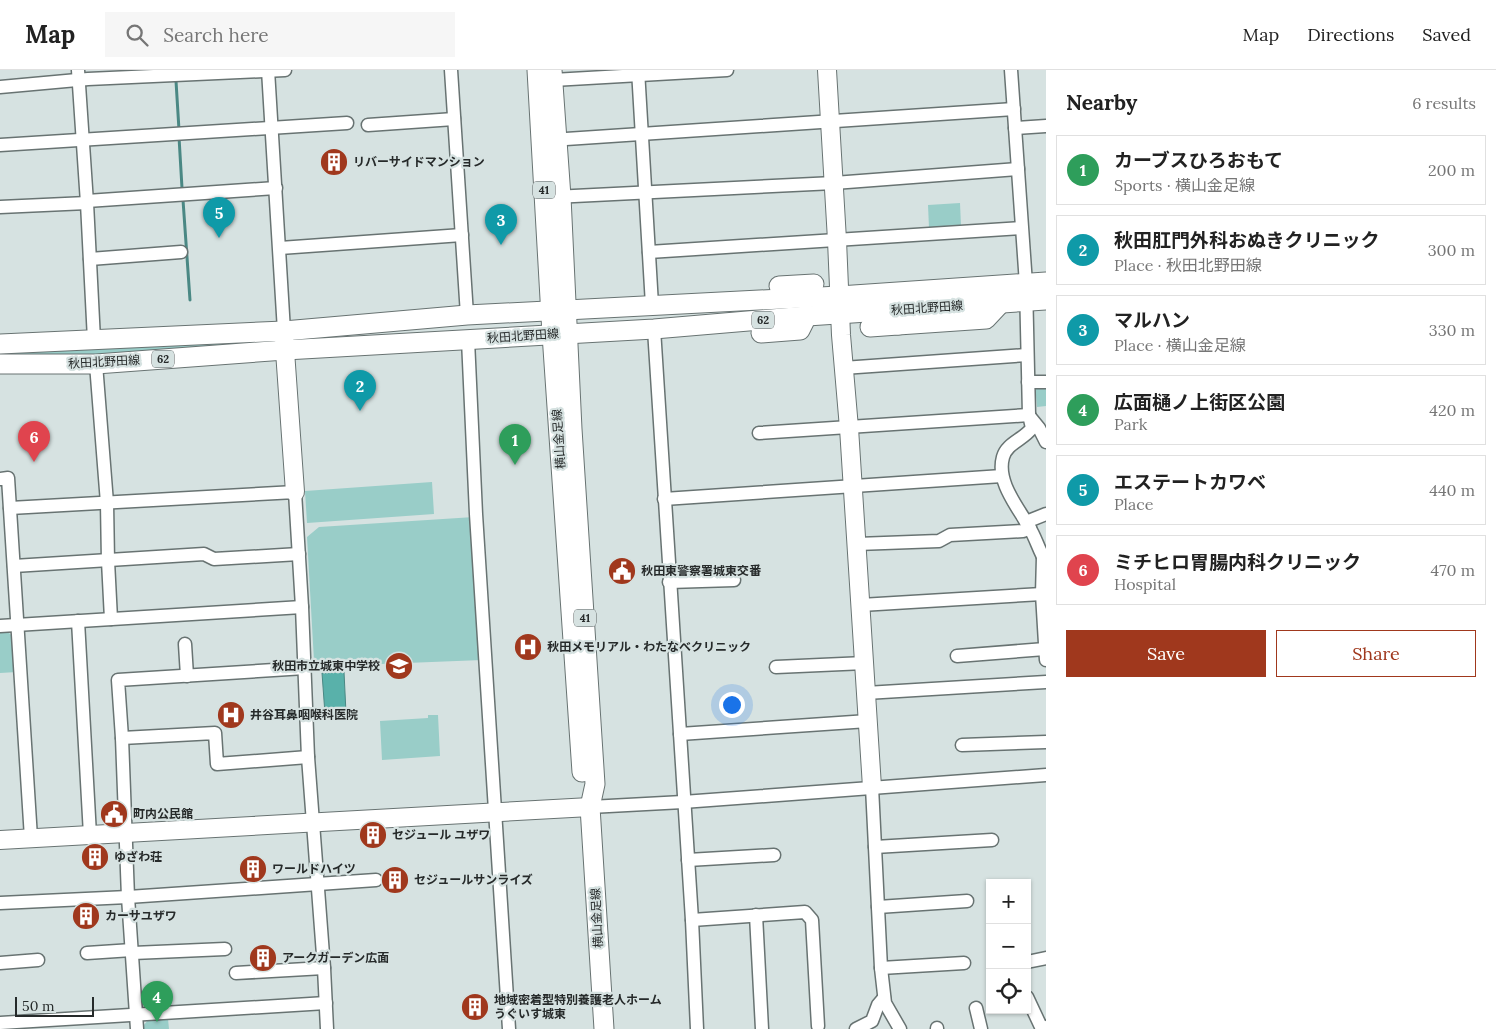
<!DOCTYPE html>
<meta charset="utf-8">
<style>
body{margin:0;font-family:Lora,"Noto Sans JP",serif;background:#f6f6f6;color:#222}
.controls{position:absolute;right:15px;bottom:15px;display:grid;overflow:hidden;border-radius:0px;box-shadow:0 1px 4px #0004}
.controls button{width:45px;height:45px;display:grid;place-items:center;padding:0;border:0;border-bottom:1px solid #e0e0e0;background:#fff;color:#222;font:25px sans-serif}
.scale{position:absolute;left:15px;bottom:12px;width:79px;box-sizing:border-box;padding-left:5px;border:2px solid #262a2a;border-top:0;font-size:14px;line-height:18px;white-space:nowrap;color:#262a2a;-webkit-text-stroke:4px #d6e2e1;paint-order:stroke}
.you{position:absolute;left:731px;top:634px;width:18px;height:18px;margin:-12px;border:4px solid #fff;border-radius:50%;background:#1a73e8;box-shadow:0 0 0 8px #1a73e833}
.badge{display:grid;place-items:center;width:32px;height:32px;border-radius:50%;background:#a0381d;color:#fff;font-size:16px;font-weight:700}
.pin{position:absolute;translate:-50% -41px;filter:drop-shadow(0 1px 2px #0008)}
.pin::after{content:'';position:absolute;top:26px;width:18px;height:15px;background:inherit;clip-path:polygon(0 0,100% 0,50% 100%)}
.list{margin:0;padding:0;list-style:none}
h2{display:flex;justify-content:space-between;align-items:center;height:65px;margin:0;padding:0 20px;font-size:21px}
h2 small{font-size:16px;font-weight:400;color:#767676}
.list li{display:grid;grid-template-columns:32px 1fr auto;gap:15px;align-items:center;box-sizing:border-box;height:70px;margin:0 10px 10px;padding:0 10px;border:1px solid #e0e0e0;border-radius:0px}
.list b{display:block;font-size:19px;white-space:nowrap}
.list p{margin:0;font-size:16px;white-space:nowrap;color:#767676}
.list em{font-size:16px;font-style:normal;color:#767676}
.actions{display:flex;gap:10px;padding:15px 20px}
.actions a{flex:1;padding:11px 0;border:1px solid #a0381d;border-radius:0px;text-align:center;font-size:18px;color:#a0381d}
.actions .main{background:#a0381d;color:#fff}
.icon{flex:none;width:28px;height:28px;fill:none;stroke:currentColor;stroke-width:2;stroke-linecap:round;stroke-linejoin:round}
.map{position:relative;flex:none;width:1046px;height:959px;overflow:hidden}
header{display:flex;align-items:center;gap:30px;box-sizing:border-box;height:70px;padding:0 25px;background:#fff;border-bottom:1px solid #e0e0e0}
header strong{font-size:24px}
nav{display:flex;gap:28px;margin-inline-start:auto;font-size:18px}
.search{width:350px;height:45px;background:#f6f6f6;display:flex;align-items:center;gap:12px;box-sizing:border-box;padding:0 18px;border-radius:0px;color:#767676;font-size:19px}
main{display:flex}
aside{flex:1;background:#fff}
.map>svg:first-child{display:block}
.green{fill:#99cdc8}
.water{fill:#59b1aa;stroke:#4a8884}
.lines{fill:none;stroke-linecap:round;stroke-linejoin:round}
.stream{stroke:#4a8884;stroke-width:3}
.street-casing{stroke:#687372;stroke-width:15}
.secondary-casing{stroke:#687372;stroke-width:20}
.primary-casing{stroke:#687372;stroke-width:21}
.street{stroke:#fff;stroke-width:12}
.secondary{stroke:#fff;stroke-width:18}
.primary{stroke:#fff;stroke-width:19}
.labels{text-anchor:middle;stroke-width:4.5;stroke-linejoin:round;paint-order:stroke}
.shield{fill:#d6e2e1;stroke:#5b6161;stroke-width:1}
.shield-label{font-size:11px;font-weight:bold;fill:#262a2a}
.poi-label{font-size:12px;font-weight:bold;fill:#262a2a;stroke:#d6e2e1;text-anchor:start}
.street-label{font-size:12px;fill:#262a2a;stroke:#d6e2e1}
</style>
<header>
<strong>Map</strong>
<div class="search"><svg class="icon" aria-label="search" viewBox="0 0 24 24"><circle cx="10" cy="10" r="6"/><path d="M15 15l6 6"/></svg>Search here</div>
<nav><a>Map</a><a>Directions</a><a>Saved</a></nav>
</header>
<main>
<div class="map">
<svg width="1046" height="959" viewBox="0 0 1046 959">
<rect width="100%" height="100%" fill="#d6e2e1"/>
<g class="green">
<polygon points="960,133 961,156 929,158 928,135"/>
<polygon points="258,272 260,274 107,285 27,285 8,283 158,273 188,275"/>
<polygon points="1046,313 1046,336 1037,337 1035,314"/>
<polygon points="432,412 434,444 307,453 305,421"/>
<polygon points="474,447 482,590 356,595 356,589 314,591 307,467 319,457"/>
<polygon points="8,562 15,569 17,602 0,603 0,563"/>
<polygon points="428,645 438,645 440,686 382,690 380,651 428,648"/>
<polygon points="149,949 168,949 169,959 143,959 143,956"/>
</g>
<polygon class="water" points="344,602 346,643 325,644 322,603"/>
<g class="lines">
<g class="stream">
<polyline points="176,11 179,60"/>
<polyline points="179,67 182,118"/>
<polyline points="183,130 190,230"/>
</g>
<defs>
<g id="street">
<polyline points="78,0 87,133 94,270"/>
<polyline points="268,0 284,261"/>
<polyline points="451,0 467,245"/>
<polyline points="638,0 652,235"/>
<path d="M1011,0L1026,214L1029,345L1032,358C1023,370 1007,373 1003,387C996,412 1018,437 1029,457C1036,468 1039,481 1046,492"/>
<polyline points="553,10 727,0"/>
<polyline points="0,17 88,9 285,0"/>
<polyline points="368,55 454,49"/>
<polyline points="1015,58 1046,56"/>
<polyline points="551,70 1014,39"/>
<polyline points="0,75 347,53"/>
<polyline points="554,127 834,113 1018,99"/>
<polyline points="87,131 276,118"/>
<polyline points="0,137 87,133"/>
<polyline points="280,178 462,165"/>
<polyline points="649,182 1021,158"/>
<polyline points="90,189 181,182"/>
<polyline points="654,259 692,850 697,959"/>
<polyline points="468,270 476,444 509,959"/>
<polyline points="96,294 107,433 108,491 111,549"/>
<polyline points="843,298 1027,285"/>
<polyline points="1028,312 1046,312"/>
<polyline points="1030,347 1039,358 1046,372"/>
<polyline points="759,363 1029,345"/>
<polyline points="0,409 8,408 31,768"/>
<polyline points="664,429 1002,406"/>
<polyline points="10,438 295,422 302,537 308,687 324,898 327,959"/>
<polyline points="1026,452 1046,444"/>
<polyline points="857,474 939,471 950,465 1023,461 1030,458"/>
<polyline points="1043,487 1042,524 1046,590"/>
<polyline points="14,496 204,484 214,489 299,484"/>
<polyline points="669,512 734,510"/>
<polyline points="861,535 1042,524"/>
<polyline points="78,551 90,765"/>
<polyline points="0,556 302,537"/>
<polyline points="185,574 187,606"/>
<polyline points="957,586 1045,579"/>
<polyline points="776,597 865,593"/>
<polyline points="866,623 1046,612"/>
<polyline points="680,664 868,651"/>
<polyline points="122,668 215,663 217,694 308,687"/>
<polyline points="962,675 1046,672"/>
<polyline points="872,717 881,898 885,933 900,959"/>
<polyline points="590,737 683,732 1046,705"/>
<polyline points="875,777 992,770"/>
<polyline points="688,790 774,785"/>
<polyline points="0,833 128,827 376,810"/>
<polyline points="878,837 967,831"/>
<polyline points="756,845 762,959"/>
<polyline points="692,850 805,842 812,850 818,956"/>
<polyline points="87,883 132,880"/>
<polyline points="133,883 225,879"/>
<polyline points="1027,892 1046,888"/>
<polyline points="0,893 38,890"/>
<polyline points="881,898 964,893"/>
<polyline points="236,903 324,898"/>
<polyline points="1027,927 1042,959 1046,957"/>
<polyline points="976,938 981,959"/>
<polyline points="0,953 326,933"/>
<polyline points="937,958 937,959"/>
<polyline points="137,959 128,827 122,668 118,610 305,598"/>
<polyline points="856,959 872,951 878,935 884,928"/>
</g>
<g id="secondary">
<polyline points="827,0 837,170 841,265 849,358 872,717"/>
<polyline points="284,267 295,422"/>
<polyline points="0,770 590,737"/>
</g>
<g id="primary">
<polyline points="537,0 552,264 582,702"/>
<polyline points="552,0 561,127 572,359 595,714 590,737 604,959"/>
<polyline points="779,216 814,214"/>
<polyline points="888,241 898,255 986,249 1001,233"/>
<polyline points="870,257 898,255"/>
<polyline points="761,263 800,260 807,246"/>
<polyline points="0,274 284,261 467,245 839,226 1046,212"/>
<polyline points="0,294 96,294 285,280 654,259 807,246 1046,230"/>
</g>
</defs>
<use href="#street" class="street-casing"/>
<use href="#secondary" class="secondary-casing"/>
<use href="#primary" class="primary-casing"/>
<use href="#street" class="street"/>
<use href="#secondary" class="secondary"/>
<use href="#primary" class="primary"/>
</g>
<defs>
<symbol id="building-disc" viewBox="-11 -11 22 22"><circle r="9.5" fill="#a0381d" stroke="#d6e2e1"/><path d="M-4-6H4V6H1V3H-1V6H-4ZM-2.5-4.3h1.7v1.8h-1.7ZM.8-4.3h1.7v1.8H.8ZM-2.5-1h1.7V.8h-1.7ZM.8-1h1.7V.8H.8Z" fill="#fff"/></symbol>
<symbol id="civic-disc" viewBox="-11 -11 22 22"><circle r="9.5" fill="#a0381d" stroke="#d6e2e1"/><path d="M-.6-6.5H3V-4.5H.6V-3L4-1V1h2V6H-6V1h2V-1L-.6-3ZM-1.2 2.5V6h2.4V2.5Z" fill="#fff"/></symbol>
<symbol id="hospital-disc" viewBox="-11 -11 22 22"><circle r="9.5" fill="#a0381d" stroke="#d6e2e1"/><path d="M-5-5h3v3.5h4V-5h3V5h-3V1.5h-4V5h-3Z" fill="#fff"/></symbol>
<symbol id="school-disc" viewBox="-11 -11 22 22"><circle r="9.5" fill="#a0381d" stroke="#d6e2e1"/><path d="M0-5L7-2L0 1L-7-2ZM-4 1L0 2.5L4 1V4Q0 6-4 4Z" fill="#fff"/></symbol>
</defs>
<g fill-rule="evenodd">
<use href="#building-disc" x="318" y="76" width="32" height="32"/>
<use href="#civic-disc" x="606" y="485" width="32" height="32"/>
<use href="#hospital-disc" x="512" y="561" width="32" height="32"/>
<use href="#school-disc" x="383" y="580" width="32" height="32"/>
<use href="#hospital-disc" x="215" y="629" width="32" height="32"/>
<use href="#civic-disc" x="98" y="728" width="32" height="32"/>
<use href="#building-disc" x="357" y="749" width="32" height="32"/>
<use href="#building-disc" x="79" y="771" width="32" height="32"/>
<use href="#building-disc" x="237" y="783" width="32" height="32"/>
<use href="#building-disc" x="379" y="794" width="32" height="32"/>
<use href="#building-disc" x="70" y="830" width="32" height="32"/>
<use href="#building-disc" x="247" y="872" width="32" height="32"/>
<use href="#building-disc" x="459" y="921" width="32" height="32"/>
</g>
<g class="labels">
<g class="shield">
<rect x="533" y="111.5" width="22" height="17" rx="4"/>
<rect x="752" y="241.5" width="22" height="17" rx="4"/>
<rect x="152" y="280.5" width="22" height="17" rx="4"/>
<rect x="574" y="539.5" width="22" height="17" rx="4"/>
</g>
<g class="shield-label">
<text x="544" y="124">41</text>
<text x="763" y="254">62</text>
<text x="163" y="293">62</text>
<text x="585" y="552">41</text>
</g>
<g class="poi-label">
<text x="353" y="96">リバーサイドマンション</text>
<text x="641" y="505">秋田東警察署城東交番</text>
<text x="547" y="581">秋田メモリアル・わたなべクリニック</text>
<text x="380" y="600" text-anchor="end">秋田市立城東中学校</text>
<text x="250" y="649">井谷耳鼻咽喉科医院</text>
<text x="133" y="748">町内公民館</text>
<text x="392" y="769">セジュール ユザワ</text>
<text x="114" y="791">ゆざわ荘</text>
<text x="272" y="803">ワールドハイツ</text>
<text x="414" y="814">セジュールサンライズ</text>
<text x="105" y="850">カーサユザワ</text>
<text x="282" y="892">アークガーデン広面</text>
<text x="494" y="934">地域密着型特別養護老人ホーム<tspan x="494" dy="14">うぐいす城東</tspan></text>
</g>
<g class="street-label">
<text transform="translate(927 238) rotate(-4)" y="4">秋田北野田線</text>
<text transform="translate(523 266) rotate(-4)" y="4">秋田北野田線</text>
<text transform="translate(104 292) rotate(-3)" y="4">秋田北野田線</text>
<text transform="translate(559 369) rotate(-94)" y="4">横山金足線</text>
<text transform="translate(597 848) rotate(-93)" y="4">横山金足線</text>
</g>
</g>
</svg>
<div class="controls">
<button>+</button>
<button>−</button>
<button><svg class="icon" aria-label="locate" viewBox="0 0 24 24"><circle cx="12" cy="12" r="6"/><path d="M12 2v4M12 18v4M2 12h4M18 12h4"/></svg></button>
</div>
<div class="scale">50 m</div>
<div class="you"></div>
<div class="pin badge" style="left:515px;top:395px;background:#2e9e5b">1</div>
<div class="pin badge" style="left:360px;top:341px;background:#0f9aa8">2</div>
<div class="pin badge" style="left:501px;top:175px;background:#0f9aa8">3</div>
<div class="pin badge" style="left:157px;top:952px;background:#2e9e5b">4</div>
<div class="pin badge" style="left:219px;top:168px;background:#0f9aa8">5</div>
<div class="pin badge" style="left:34px;top:392px;background:#e0444e">6</div>
</div>
<aside>
<h2>Nearby<small>6 results</small></h2>
<ul class="list">
<li><span class="badge" style="background:#2e9e5b">1</span><div><b>カーブスひろおもて</b><p>Sports · 横山金足線</p></div><em>200 m</em></li>
<li><span class="badge" style="background:#0f9aa8">2</span><div><b>秋田肛門外科おぬきクリニック</b><p>Place · 秋田北野田線</p></div><em>300 m</em></li>
<li><span class="badge" style="background:#0f9aa8">3</span><div><b>マルハン</b><p>Place · 横山金足線</p></div><em>330 m</em></li>
<li><span class="badge" style="background:#2e9e5b">4</span><div><b>広面樋ノ上街区公園</b><p>Park</p></div><em>420 m</em></li>
<li><span class="badge" style="background:#0f9aa8">5</span><div><b>エステートカワベ</b><p>Place</p></div><em>440 m</em></li>
<li><span class="badge" style="background:#e0444e">6</span><div><b>ミチヒロ胃腸内科クリニック</b><p>Hospital</p></div><em>470 m</em></li>
</ul>
<div class="actions"><a class="main">Save</a><a>Share</a></div>
</aside>
</main>
